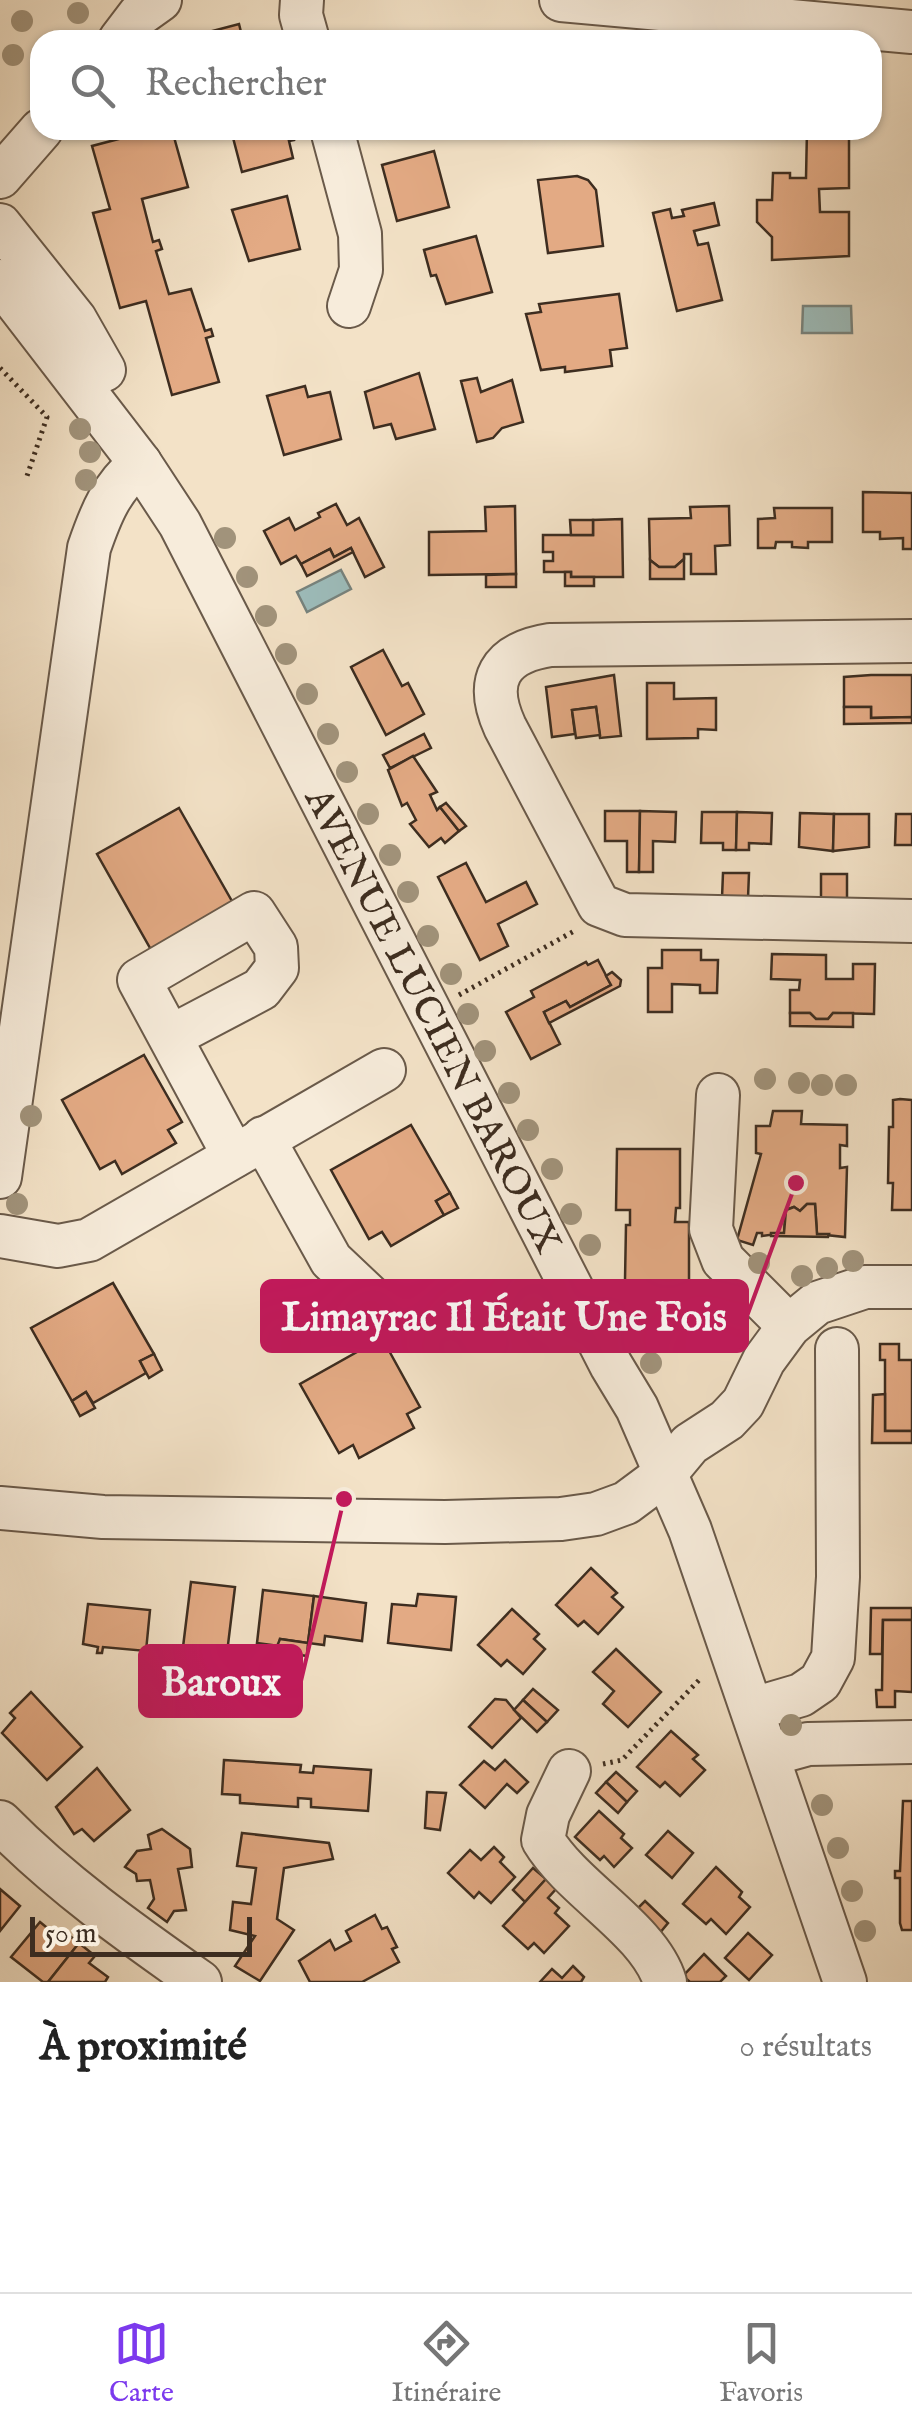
<!DOCTYPE html>
<html lang="fr">
<meta charset="utf-8">
<style>
body{margin:0;font-family:"IM FELL English",serif;background:#f2f2f2;color:#222}
.scale{position:absolute;left:30px;bottom:25px;width:222px;box-sizing:border-box;padding-left:10px;border:5px solid #3d2d20;border-top:0;font-size:28px;line-height:35px;white-space:nowrap;color:#3d2d20;-webkit-text-stroke:8px #f7ecdb;paint-order:stroke}
.list{margin:0;padding:0;list-style:none}
h2{display:flex;justify-content:space-between;align-items:center;height:130px;margin:0;padding:0 40px;font-size:42px}
h2 small{font-size:32px;font-weight:400;color:#767676}
.icon{flex:none;width:55px;height:55px;fill:none;stroke:currentColor;stroke-width:2;stroke-linecap:round;stroke-linejoin:round}
.map{position:relative;flex:none;width:912px;height:1982px;overflow:hidden}
.search{position:absolute;background:#fff;box-shadow:0 2px 8px #0004;left:30px;right:30px;top:30px;height:110px;display:flex;align-items:center;gap:25px;box-sizing:border-box;padding:0 35px;border-radius:30px;color:#767676;font-size:38px}
.sheet{height:310px;background:#fff}
nav{display:flex;justify-content:space-around;align-items:center;box-sizing:border-box;height:140px;border-top:2px solid #e0e0e0;background:#fff;font-size:28px;color:#767676}
nav a{display:grid;justify-items:center;gap:5px}
nav .on{color:#7c3aed}
.map>svg:first-child{display:block}
.water{fill:#9dbdbc;stroke:#77837e;stroke-width:2.5}
.building{fill:#e3aa84;stroke:#3d2d20;stroke-width:2.5}
.lines{fill:none;stroke-linecap:round;stroke-linejoin:round}
.minor-casing{stroke:#6a5a4a;stroke-width:46}
.path{stroke:#3d2d20;stroke-width:5;stroke-dasharray:2.5 5;stroke-linecap:butt}
.minor{stroke:#f7ecdb;stroke-width:42}
.tree{fill:#a1937b}
.labels{text-anchor:middle;stroke-width:8;stroke-linejoin:round;paint-order:stroke}
.street-label{font-size:38px;fill:#3d2d20;stroke:#f7ecdb}
.leader{fill:none;stroke:#c2185b;stroke-width:4}
.callout-dot{fill:#c2185b;stroke:#f7ecdb;stroke-width:4}
.callout{fill:#c2185b;stroke:#c2185b;stroke-width:4}
.callout-label{font-size:40px;text-anchor:middle;font-weight:bold;fill:#fff}
</style>
<div class="map">
<svg width="912" height="1982" viewBox="0 0 912 1982">
<rect width="100%" height="100%" fill="#f3e2c7"/>
<filter id="stains"><feTurbulence type="fractalNoise" baseFrequency=".002" numOctaves="4"/><feColorMatrix values="0 0 0 0 .2 0 0 0 0 .09 0 0 0 0 .02 0 0 0 .5 -.17"/></filter>
<radialGradient id="worn" r=".72"><stop offset=".6" stop-color="#630" stop-opacity="0"/><stop offset="1" stop-color="#630" stop-opacity=".3"/></radialGradient>
<g class="water">
<polygon points="803,306 851,306 852,333 802,333"/>
<polygon points="341,570 351,589 307,612 297,592"/>
</g>
<g class="building">
<polygon points="239,24 243,40 182,40 182,39"/>
<polygon points="153,130 172,130 188,187 142,199 153,242 159,240 162,249 156,251 169,294 191,289 205,331 211,329 213,336 206,338 219,382 172,395 146,301 120,308 93,213 110,209 92,146"/>
<polygon points="231,130 292,130 294,140 289,141 293,158 242,172"/>
<polygon points="807,130 849,130 849,188 819,189 820,212 849,212 849,256 772,260 772,237 757,222 757,200 772,200 773,173 790,173 790,178 806,178"/>
<polygon points="434,151 449,207 397,221 382,165"/>
<polygon points="577,176 588,180 596,190 603,246 548,253 538,180"/>
<polygon points="287,196 300,249 249,261 232,210"/>
<polygon points="714,203 719,225 694,231 698,245 708,243 722,300 677,311 653,213 670,209 672,218 684,216 682,210"/>
<polygon points="476,236 492,292 446,304 436,275 431,276 424,250"/>
<polygon points="619,294 627,348 610,350 612,366 565,372 565,367 541,370 526,314 541,312 539,304"/>
<polygon points="419,373 435,429 396,439 391,424 374,428 365,392"/>
<polygon points="477,378 481,392 512,380 523,422 502,428 493,438 477,442 461,381"/>
<polygon points="305,386 308,397 330,392 341,439 284,455 267,396"/>
<polygon points="863,492 912,493 912,549 903,549 903,538 880,539 880,532 863,532"/>
<polygon points="336,504 347,525 359,518 384,567 365,577 351,548 334,557 330,549 301,564 296,556 281,564 264,531 289,518 295,530 320,517 318,513"/>
<polygon points="515,506 516,574 429,575 429,532 486,531 485,507"/>
<polygon points="729,506 730,545 715,546 716,574 691,574 691,554 684,554 684,559 675,567 659,567 650,560 649,519 691,518 690,507"/>
<polygon points="774,508 832,508 832,542 808,542 808,548 792,547 792,542 776,542 775,548 758,548 758,519 775,518"/>
<polygon points="622,519 623,577 571,577 571,572 544,572 544,561 553,561 553,552 543,552 543,535 593,535 593,520"/>
<polygon points="570,520 593,520 593,535 571,535"/>
<polygon points="351,548 353,552 307,576 301,564 330,549 334,557"/>
<polygon points="684,559 684,579 650,579 650,560 659,567 675,567"/>
<polygon points="565,572 571,572 571,577 594,577 594,586 565,586"/>
<polygon points="516,574 516,587 486,587 486,575"/>
<polygon points="383,650 402,686 408,683 424,714 386,735 351,667"/>
<polygon points="614,675 621,736 600,738 596,707 572,710 575,734 552,737 546,687"/>
<polygon points="871,675 912,675 912,717 871,718 871,707 844,707 844,677"/>
<polygon points="647,683 674,683 674,699 716,698 716,730 698,729 698,738 647,739"/>
<polygon points="596,707 600,735 576,738 572,710"/>
<polygon points="844,707 871,707 871,718 912,717 912,723 844,724"/>
<polygon points="424,734 431,748 390,768 383,755"/>
<polygon points="413,756 437,792 430,795 437,810 440,807 459,831 445,843 441,838 429,847 410,824 416,820 407,803 402,806 388,770"/>
<polygon points="446,803 466,826 459,831 440,807"/>
<polygon points="179,808 237,910 154,955 97,854"/>
<polygon points="605,811 640,811 639,872 627,872 627,841 605,841"/>
<polygon points="640,811 676,812 675,842 653,841 653,872 639,872"/>
<polygon points="702,812 737,812 736,850 723,850 723,843 701,843"/>
<polygon points="737,812 772,813 771,844 749,843 749,850 736,850"/>
<polygon points="800,813 834,814 833,851 799,847"/>
<polygon points="834,814 869,814 869,847 833,851"/>
<polygon points="896,814 912,814 912,845 895,845"/>
<polygon points="466,863 486,902 526,882 537,904 498,924 508,946 480,960 438,877"/>
<polygon points="723,873 749,873 748,898 722,898"/>
<rect x="821" y="874" width="26" height="25"/>
<polygon points="662,950 701,950 701,960 718,960 717,993 700,993 700,985 672,984 672,1012 648,1012 648,968 662,968"/>
<polygon points="772,954 826,955 826,979 853,979 853,964 875,964 874,1014 833,1013 828,1019 816,1019 810,1013 790,1013 790,990 799,990 800,980 771,979"/>
<polygon points="598,960 611,985 570,1007 566,1001 544,1012 560,1044 531,1059 506,1012 534,997 531,991 586,962 588,965"/>
<polygon points="612,972 621,980 620,986 549,1023 544,1012 566,1001 570,1007 611,985 606,976"/>
<polygon points="790,1013 810,1013 816,1019 828,1019 833,1013 853,1013 853,1027 790,1026"/>
<polygon points="144,1055 182,1122 168,1130 176,1143 122,1174 115,1161 100,1169 62,1100"/>
<polygon points="900,1099 912,1100 912,1210 892,1210 893,1183 888,1183 889,1127 893,1127 893,1100"/>
<polygon points="773,1111 802,1111 801,1124 847,1125 847,1146 840,1145 840,1168 847,1167 845,1237 817,1234 815,1204 807,1204 800,1211 794,1207 786,1210 784,1233 762,1236 762,1233 757,1233 753,1245 737,1240 761,1154 756,1153 756,1126 770,1126"/>
<polygon points="411,1125 450,1193 436,1201 444,1215 391,1246 382,1232 369,1239 331,1170"/>
<polygon points="617,1149 680,1149 680,1208 676,1208 675,1222 689,1222 689,1281 625,1280 626,1225 630,1225 630,1210 616,1210"/>
<polygon points="450,1193 458,1208 444,1215 436,1201"/>
<polygon points="807,1204 815,1204 817,1234 829,1234 828,1237 771,1236 771,1233 784,1233 786,1210 794,1207 800,1211"/>
<polygon points="113,1283 154,1354 140,1361 146,1373 93,1403 86,1392 72,1401 31,1328"/>
<polygon points="382,1338 420,1407 407,1414 414,1428 359,1458 353,1445 339,1453 300,1384"/>
<polygon points="880,1344 899,1344 899,1360 912,1360 912,1431 885,1431 885,1360 880,1360"/>
<polygon points="154,1354 162,1370 149,1378 140,1361"/>
<polygon points="86,1392 95,1408 80,1416 72,1401"/>
<polygon points="885,1394 885,1431 912,1431 912,1443 872,1443 873,1395"/>
<polygon points="591,1568 617,1593 612,1597 623,1607 598,1634 584,1621 578,1626 556,1605"/>
<polygon points="191,1582 235,1587 227,1653 183,1647"/>
<polygon points="263,1590 314,1596 308,1643 280,1639 279,1646 257,1643"/>
<polygon points="418,1594 456,1597 451,1650 388,1643 392,1604 416,1606"/>
<polygon points="314,1596 366,1603 362,1641 325,1636 324,1645 308,1643"/>
<polygon points="88,1604 150,1610 146,1651 103,1647 102,1653 97,1653 98,1647 83,1644"/>
<polygon points="871,1608 912,1608 912,1620 883,1620 882,1654 870,1654"/>
<polygon points="512,1609 539,1634 534,1639 545,1649 523,1674 507,1660 501,1666 478,1645"/>
<polygon points="883,1620 912,1620 912,1692 895,1691 895,1707 877,1707 876,1690 882,1690"/>
<polygon points="280,1639 308,1643 307,1656 275,1651"/>
<polygon points="616,1649 661,1692 628,1727 603,1704 614,1691 593,1672"/>
<polygon points="533,1689 558,1710 547,1722 523,1700"/>
<polygon points="31,1692 82,1747 47,1780 2,1733 15,1718 10,1713"/>
<polygon points="495,1699 506,1700 521,1718 492,1748 469,1727"/>
<polygon points="523,1700 547,1722 537,1732 514,1710"/>
<polygon points="671,1731 698,1755 693,1759 705,1770 680,1796 665,1782 660,1787 637,1767"/>
<polygon points="224,1760 301,1765 300,1772 313,1773 314,1766 371,1770 368,1811 311,1807 311,1799 298,1798 298,1807 240,1803 240,1795 222,1794"/>
<polygon points="505,1760 528,1782 517,1793 507,1784 485,1808 460,1785 484,1761 495,1770"/>
<polygon points="97,1768 130,1810 94,1841 82,1829 74,1834 56,1807"/>
<polygon points="616,1772 637,1791 627,1802 606,1782"/>
<polygon points="606,1782 627,1802 618,1813 596,1793"/>
<polygon points="427,1792 446,1793 440,1830 425,1828"/>
<polygon points="903,1801 912,1801 912,1930 902,1930 900,1923 900,1878 895,1878 895,1871 900,1871"/>
<polygon points="599,1811 624,1834 621,1838 632,1848 614,1867 604,1856 600,1860 575,1837"/>
<polygon points="162,1829 190,1849 192,1867 178,1869 186,1910 174,1911 167,1922 148,1908 154,1899 150,1880 137,1881 136,1874 125,1867 137,1851 151,1849 148,1835"/>
<polygon points="668,1831 693,1853 672,1878 646,1855"/>
<polygon points="242,1833 329,1843 333,1859 284,1868 277,1919 294,1930 260,1981 235,1966 255,1936 230,1930 233,1902 251,1904 256,1868 237,1866"/>
<polygon points="494,1847 504,1857 500,1862 515,1877 491,1903 479,1892 474,1898 448,1873 470,1850 481,1860"/>
<polygon points="716,1867 742,1892 739,1897 750,1907 726,1934 711,1919 706,1924 683,1904"/>
<polygon points="533,1868 546,1879 525,1902 513,1890"/>
<polygon points="546,1879 556,1889 548,1898 559,1908 555,1913 569,1926 544,1953 534,1943 528,1949 503,1926"/>
<polygon points="0,1889 20,1906 0,1931"/>
<polygon points="645,1901 668,1923 659,1934 635,1911"/>
<polygon points="375,1915 382,1929 387,1927 397,1947 392,1949 399,1962 362,1982 310,1982 299,1961 330,1940 335,1950 351,1941 346,1931"/>
<polygon points="40,1922 57,1936 62,1930 79,1943 48,1982 43,1982 11,1957"/>
<polygon points="748,1933 772,1955 749,1980 725,1958"/>
<polygon points="79,1943 95,1956 89,1963 108,1977 105,1982 48,1982"/>
<polygon points="704,1954 726,1976 720,1982 690,1982 683,1976"/>
<polygon points="573,1966 584,1977 581,1982 540,1982 552,1969 562,1978"/>
</g>
<g class="lines">
<defs>
<g id="minor">
<polyline points="302,0 301,15 308,40"/>
<polyline points="561,0 912,32"/>
<polyline points="120,40 139,15 160,0"/>
<polyline points="332,130 360,234 361,270 349,306"/>
<polyline points="0,177 41,130"/>
<polyline points="0,225 75,319 104,370"/>
<path id="s1" d="M0,281L140,463L180,524L611,1365L637,1408L690,1530L845,1982"/>
<path d="M912,641L550,645C499,653 484,681 505,727L599,905L625,915L912,921"/>
<polyline points="170,1037 261,989 277,968 276,947 254,913 139,980 234,1156"/>
<polyline points="718,1095 711,1229 723,1260 789,1326"/>
<polyline points="263,1138 331,1260 386,1312"/>
<path d="M0,1177L89,548C101,513 111,488 140,463"/>
<polyline points="0,1236 58,1246 89,1240 384,1070"/>
<polyline points="0,1508 103,1517 445,1522 561,1519 596,1514 626,1503 665,1474 690,1444 727,1420 743,1403 764,1360 789,1326 817,1303 865,1287 912,1287"/>
<polyline points="753,1709 801,1695 820,1682 833,1658 838,1577 837,1349"/>
<polyline points="768,1755 808,1744 912,1742"/>
<path d="M569,1771L548,1815L543,1840C573,1890 649,1929 665,1982"/>
<path d="M0,1822C61,1884 129,1932 200,1982"/>
</g>
</defs>
<use href="#minor" class="minor-casing"/>
<g class="path">
<polyline points="0,368 47,417 27,476"/>
<polyline points="459,995 576,930"/>
<polyline points="603,1764 622,1760 702,1677"/>
</g>
<use href="#minor" class="minor"/>
</g>
<g class="tree">
<circle cx="78" cy="13" r="11"/>
<circle cx="22" cy="21" r="11"/>
<circle cx="13" cy="55" r="11"/>
<circle cx="80" cy="429" r="11"/>
<circle cx="90" cy="452" r="11"/>
<circle cx="86" cy="480" r="11"/>
<circle cx="225" cy="538" r="11"/>
<circle cx="247" cy="577" r="11"/>
<circle cx="266" cy="616" r="11"/>
<circle cx="286" cy="654" r="11"/>
<circle cx="307" cy="694" r="11"/>
<circle cx="328" cy="734" r="11"/>
<circle cx="347" cy="772" r="11"/>
<circle cx="368" cy="814" r="11"/>
<circle cx="390" cy="855" r="11"/>
<circle cx="408" cy="892" r="11"/>
<circle cx="428" cy="936" r="11"/>
<circle cx="451" cy="974" r="11"/>
<circle cx="468" cy="1014" r="11"/>
<circle cx="485" cy="1051" r="11"/>
<circle cx="765" cy="1079" r="11"/>
<circle cx="799" cy="1083" r="11"/>
<circle cx="822" cy="1085" r="11"/>
<circle cx="846" cy="1085" r="11"/>
<circle cx="509" cy="1093" r="11"/>
<circle cx="31" cy="1116" r="11"/>
<circle cx="528" cy="1130" r="11"/>
<circle cx="552" cy="1169" r="11"/>
<circle cx="17" cy="1204" r="11"/>
<circle cx="571" cy="1214" r="11"/>
<circle cx="590" cy="1245" r="11"/>
<circle cx="853" cy="1261" r="11"/>
<circle cx="759" cy="1263" r="11"/>
<circle cx="827" cy="1268" r="11"/>
<circle cx="802" cy="1276" r="11"/>
<circle cx="651" cy="1363" r="11"/>
<circle cx="791" cy="1725" r="11"/>
<circle cx="822" cy="1805" r="11"/>
<circle cx="838" cy="1848" r="11"/>
<circle cx="852" cy="1891" r="11"/>
<circle cx="865" cy="1931" r="11"/>
</g>
<g class="labels">
<g class="street-label">
<text dy="13" stroke="none"><textPath href="#s1" startOffset="860">AVENUE LUCIEN BAROUX</textPath></text>
</g>
</g>
<path class="leader" d="M796 1183L747 1316M344 1499L301 1681"/>
<g class="callout-dot">
<circle cx="796" cy="1183" r="10"/>
<circle cx="344" cy="1499" r="10"/>
</g>
<g class="callout">
<rect x="262" y="1281" width="485" height="70" rx="10"/>
<rect x="140" y="1646" width="161" height="70" rx="10"/>
</g>
<g class="callout-label">
<text x="504" y="1330">Limayrac Il Était Une Fois</text>
<text x="221" y="1695">Baroux</text>
</g>
<rect width="100%" height="100%" filter="url(#stains)"/>
<rect width="100%" height="100%" fill="url(#worn)"/>
</svg>
<div class="scale">50 m</div>
<div class="search"><svg class="icon" aria-label="search" viewBox="0 0 24 24"><circle cx="10" cy="10" r="6"/><path d="M15 15l6 6"/></svg>Rechercher</div>
</div>
<section class="sheet">
<h2>À proximité<small>0 résultats</small></h2>
<ul class="list">
</ul>
</section>
<nav>
<a class="on"><svg class="icon" aria-label="map" viewBox="0 0 24 24"><path d="M3 6l6-2 6 2 6-2v14l-6 2-6-2-6 2zM9 4v14M15 6v14"/></svg>Carte</a>
<a><svg class="icon" aria-label="directions" viewBox="0 0 24 24"><path d="M12 3l9 9-9 9-9-9zM9 14v-3h6M13 9l2 2-2 2"/></svg>Itinéraire</a>
<a><svg class="icon" aria-label="saved" viewBox="0 0 24 24"><path d="M7 4h10v16l-5-4-5 4z"/></svg>Favoris</a>
</nav>
